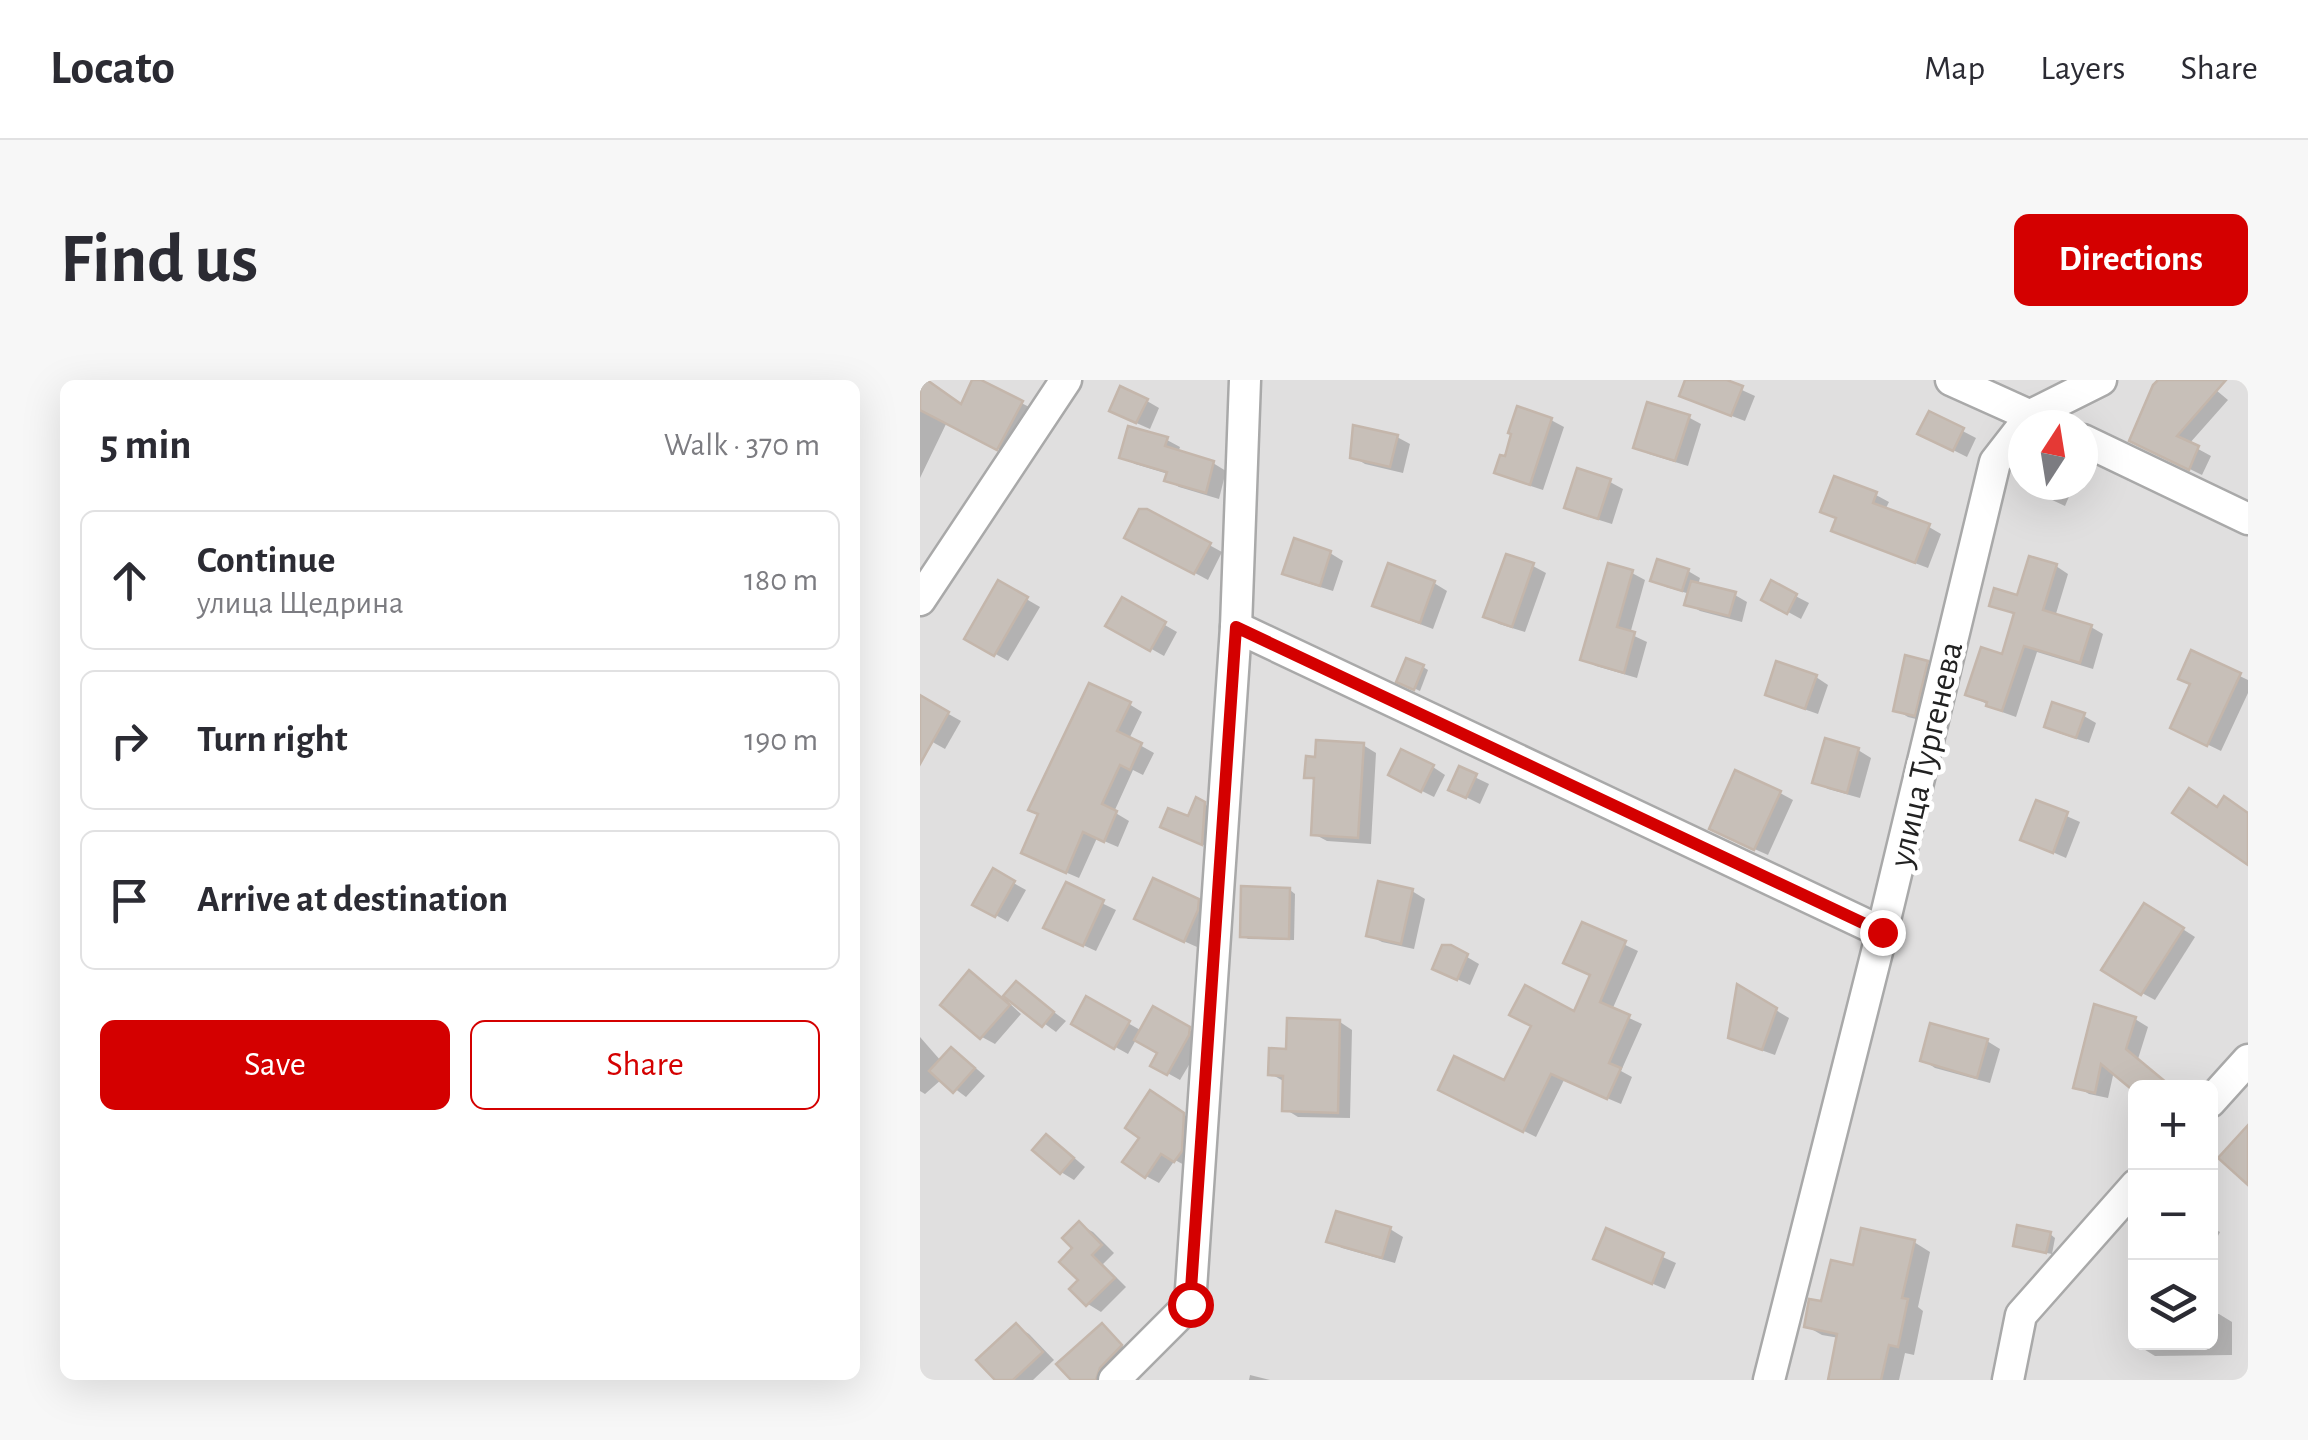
<!DOCTYPE html>
<meta charset="utf-8">
<style>
body{margin:0;font-family:"Alegreya Sans",sans-serif;background:#f7f7f7;color:#2b2b33}
.controls{position:absolute;right:30px;bottom:30px;display:grid;overflow:hidden;border-radius:15px;box-shadow:0 10px 40px #0002}
.controls button{width:90px;height:90px;display:grid;place-items:center;padding:0;border:0;border-bottom:2px solid #e1e1e2;background:#fff;color:#2b2b33;font:50px sans-serif}
.compass{position:absolute;left:1088px;top:30px;width:90px;height:90px;border-radius:50%;background:#fff;box-shadow:0 10px 40px #0002;rotate:12deg}
.stop{position:absolute;width:30px;height:30px;margin:-22px;border:8px solid #d40000;border-radius:50%;background:#fff}
.stop.end{background:#d40000;border-color:#fff;box-shadow:0 2px 10px #0008}
.list{margin:0;padding:0;list-style:none}
h2{display:flex;justify-content:space-between;align-items:center;height:130px;margin:0;padding:0 40px;font-size:42px}
h2 small{font-size:32px;font-weight:400;color:#7c7c81}
.list li{display:grid;grid-template-columns:65px 1fr auto;gap:30px;align-items:center;box-sizing:border-box;height:140px;margin:0 20px 20px;padding:0 20px;border:2px solid #e1e1e2;border-radius:15px}
.list b{display:block;font-size:38px;white-space:nowrap}
.list p{margin:0;font-size:32px;white-space:nowrap;color:#7c7c81}
.list em{font-size:32px;font-style:normal;color:#7c7c81}
.actions{display:flex;gap:20px;padding:30px 40px}
.actions a{flex:1;padding:22px 0;border:2px solid #d40000;border-radius:15px;text-align:center;font-size:35px;color:#d40000}
.actions .main{background:#d40000;color:#fff}
.icon{flex:none;width:55px;height:55px;fill:none;stroke:currentColor;stroke-width:2;stroke-linecap:round;stroke-linejoin:round}
.map{position:relative;flex:none;width:1328px;height:1000px;overflow:hidden;border-radius:15px}
header{display:flex;align-items:center;gap:60px;box-sizing:border-box;height:140px;padding:0 50px;background:#fff;border-bottom:2px solid #e1e1e2}
header strong{font-size:48px}
nav{display:flex;gap:55px;margin-inline-start:auto;font-size:35px}
.intro{display:flex;align-items:center;justify-content:space-between;box-sizing:border-box;height:240px;padding:0 60px}
h1{margin:0;font-size:70px}
.button{padding:25px 45px;border-radius:15px;background:#d40000;color:#fff;font-size:35px;font-weight:700}
main{display:flex;gap:60px;padding:0 60px}
aside{flex:1;background:#fff;border-radius:15px;box-shadow:0 10px 40px #0002}
.map>svg:first-child{display:block}
.residential{fill:#e0dfdf;fill-rule:evenodd}
.shadow{fill:#0003}
.building{fill:#c7bfb8;stroke:#c4b6ab;stroke-width:2.5}
.lines{fill:none;stroke-linecap:round;stroke-linejoin:round}
.minor-casing{stroke:#a9a9a9;stroke-width:35}
.minor{stroke:#fff;stroke-width:30}
.route{stroke:#d40000;stroke-width:12}
.labels{text-anchor:middle;stroke-width:10;stroke-linejoin:round;paint-order:stroke}
.street-label{font-size:35px;fill:#222;stroke:#fff}
</style>
<header>
<strong>Locato</strong>
<nav><a>Map</a><a>Layers</a><a>Share</a></nav>
</header>
<div class="intro"><h1>Find us</h1><a class="button">Directions</a></div>
<main>
<aside>
<h2>5 min<small>Walk · 370 m</small></h2>
<ul class="list">
<li><svg class="icon" aria-label="ahead" viewBox="0 0 24 24"><path d="M12 20V5M6 11l6-6 6 6"/></svg><div><b>Continue</b><p>улица Щедрина</p></div><em>180 m</em></li>
<li><svg class="icon" aria-label="right" viewBox="0 0 24 24"><path d="M7 20v-9h11M14 6l5 5-5 5"/></svg><div><b>Turn right</b></div><em>190 m</em></li>
<li><svg class="icon" aria-label="arrive" viewBox="0 0 24 24"><path d="M6 21V4h12l-3 4 3 4H6"/></svg><div><b>Arrive at destination</b></div></li>
</ul>
<div class="actions"><a class="main">Save</a><a>Share</a></div>
</aside>
<div class="map">
<svg width="1328" height="1000" viewBox="0 0 1328 1000">
<rect width="100%" height="100%" fill="#f2efe9"/>
<path class="residential" d="M0,0H1328V1000H0ZM1103,45H1163V105H1103ZM1216,708H1290V962H1216Z"/>
<g class="shadow">
<polygon points="0,0 4,0 43,26 56,0 115,30 91,75 27,42 0,98"/>
<polygon points="768,0 800,0 835,16 825,41 775,22"/>
<polygon points="1241,0 1284,0 1308,20 1269,64 1291,76 1282,95 1225,67"/>
<polygon points="227,21 239,28 230,49 205,38"/>
<polygon points="1010,34 1056,58 1047,77 1013,60"/>
<polygon points="768,37 781,44 768,86 729,74 716,67"/>
<polygon points="631,40 644,47 623,110 590,99 577,92 587,79"/>
<polygon points="477,57 490,64 483,93 445,84 432,76"/>
<polygon points="247,60 260,67 258,73 293,83 306,91 299,119 259,107 247,100 248,94 215,84 202,77"/>
<polygon points="659,92 690,102 703,109 692,144 660,134 647,127"/>
<polygon points="1116,105 1154,105 1145,126 1113,111"/>
<polygon points="956,115 969,122 965,130 1009,147 1021,154 1008,188 927,157 914,150"/>
<polygon points="227,131 302,172 288,200 208,157"/>
<polygon points="410,173 423,181 413,211 378,200 365,193"/>
<polygon points="587,177 613,186 626,193 605,252 579,244 566,236"/>
<polygon points="1136,186 1148,194 1135,237 1171,247 1183,254 1173,289 1117,272 1096,337 1082,332 1048,314 1083,277 1096,235 1072,225 1099,218"/>
<polygon points="470,187 514,203 527,211 513,249 468,232 456,225"/>
<polygon points="690,187 712,193 725,200 710,254 727,262 717,298 676,286 663,279"/>
<polygon points="768,191 780,198 778,205 815,215 827,222 822,242 780,231 767,223 770,214 746,207 733,200"/>
<polygon points="79,203 120,227 88,281 47,258"/>
<polygon points="852,204 889,223 881,239 844,219"/>
<polygon points="203,221 257,252 244,276 189,245"/>
<polygon points="1272,273 1328,300 1328,313 1301,371 1266,354 1273,304"/>
<polygon points="1007,283 1020,291 1008,342 988,337 975,329"/>
<polygon points="503,287 508,290 500,311 479,301"/>
<polygon points="896,297 908,305 898,334 861,321 848,314"/>
<polygon points="0,318 41,341 25,369 0,355"/>
<polygon points="209,324 222,332 209,359 234,373 223,395 213,390 194,432 209,441 198,467 177,458 159,498 117,480 121,434"/>
<polygon points="1164,336 1176,343 1169,363 1139,353 1127,346"/>
<polygon points="907,361 938,370 951,378 940,418 908,409 895,402"/>
<polygon points="443,365 456,373 451,464 407,461 394,454 397,402 387,396"/>
<polygon points="513,387 525,395 514,417 484,402"/>
<polygon points="540,390 569,404 560,424 544,416"/>
<polygon points="860,413 873,420 848,475 805,456"/>
<polygon points="1117,423 1160,442 1146,478 1103,459"/>
<polygon points="284,424 298,432 295,470 256,453"/>
<polygon points="74,492 106,510 88,542 56,524"/>
<polygon points="147,506 196,530 176,571 139,554"/>
<polygon points="370,510 375,514 374,560 328,559 322,555"/>
<polygon points="492,511 505,519 494,569 462,562 449,555"/>
<polygon points="278,521 291,529 290,537 277,567 230,546"/>
<polygon points="1238,533 1275,557 1235,620 1222,613"/>
<polygon points="663,545 718,571 692,630 722,644 701,691 712,697 701,724 644,700 616,757 533,716 585,704 655,635 673,595"/>
<polygon points="530,567 559,584 550,605 528,595"/>
<polygon points="50,594 63,601 84,619 96,604 146,641 136,652 91,619 88,622 101,634 75,664 62,657 23,624"/>
<polygon points="819,608 869,638 855,675 824,664 811,657"/>
<polygon points="167,620 222,651 234,630 282,657 282,663 260,700 233,685 240,672 217,658 208,674 154,644"/>
<polygon points="1215,639 1228,647 1218,679 1254,708 1216,709 1194,691 1188,718 1169,714 1156,706"/>
<polygon points="420,642 432,650 430,738 378,737 365,729 365,702 351,694 369,671"/>
<polygon points="0,657 21,681 31,670 43,677 65,696 46,717 22,699 5,714 0,711"/>
<polygon points="1067,661 1080,669 1070,703 1015,688 1003,680"/>
<polygon points="244,721 276,743 268,787 255,780 239,803 226,796"/>
<polygon points="127,758 139,765 165,787 154,800 141,792"/>
<polygon points="160,845 173,852 194,873 183,884 206,907 181,932 168,924 152,909 161,900 156,868"/>
<polygon points="1290,847 1300,852 1290,871"/>
<polygon points="470,849 483,857 475,883 422,868 409,861"/>
<polygon points="687,852 756,883 745,909 689,885"/>
<polygon points="1130,854 1135,858 1132,874 1102,868"/>
<polygon points="994,862 1010,872 998,927 1003,931 994,975 985,973 979,1000 910,1000 919,958 902,955 886,946 935,888"/>
<polygon points="1210,906 1216,906 1216,930 1210,927"/>
<polygon points="1290,907 1292,934 1299,934 1312,942 1312,975 1235,976 1222,968 1222,962 1290,962"/>
<polygon points="96,946 109,954 134,980 113,1000 78,1000"/>
<polygon points="187,949 206,970 181,1000 154,1000"/>
<polygon points="330,995 350,1000 329,1000"/>
</g>
<g class="building">
<polygon points="0,0 7,0 41,24 52,0 61,0 103,21 77,70 0,30"/>
<polygon points="765,0 807,0 823,6 811,36 759,16"/>
<polygon points="1238,0 1306,0 1257,56 1279,66 1269,90 1209,61 1233,5"/>
<polygon points="200,6 228,19 216,43 189,31"/>
<polygon points="727,22 770,35 755,81 713,68"/>
<polygon points="597,26 632,38 610,105 574,93 580,75 585,76 591,54 588,53"/>
<polygon points="1009,31 1044,48 1033,71 997,54"/>
<polygon points="433,45 478,55 470,87 430,78"/>
<polygon points="208,46 248,57 245,66 294,81 286,113 244,101 247,92 199,78"/>
<polygon points="657,88 691,99 678,139 644,128"/>
<polygon points="914,96 957,112 953,123 1010,144 995,183 911,151 916,138 900,132"/>
<polygon points="219,129 227,129 291,163 274,194 204,158"/>
<polygon points="374,158 411,171 400,206 362,194"/>
<polygon points="586,174 614,183 592,247 563,237"/>
<polygon points="1109,176 1137,184 1123,230 1172,245 1160,283 1104,266 1082,331 1066,326 1067,322 1045,315 1061,267 1082,274 1094,233 1069,226 1074,208 1097,215"/>
<polygon points="737,179 769,189 762,211 730,201"/>
<polygon points="468,183 515,201 500,243 452,226"/>
<polygon points="688,183 713,190 697,247 715,252 704,293 660,280"/>
<polygon points="78,200 108,217 74,276 44,259"/>
<polygon points="851,200 877,214 867,234 841,220"/>
<polygon points="771,201 816,212 809,236 764,225"/>
<polygon points="202,217 246,242 230,271 185,246"/>
<polygon points="1271,270 1321,293 1287,366 1250,348 1270,304 1258,299"/>
<polygon points="985,275 1008,281 995,336 973,331"/>
<polygon points="486,278 504,285 494,310 476,302"/>
<polygon points="856,281 897,295 885,329 845,315"/>
<polygon points="169,303 211,322 197,351 222,363 210,390 200,385 182,424 197,431 184,462 163,452 146,493 101,473 118,434 108,430"/>
<polygon points="0,315 29,332 0,384"/>
<polygon points="1132,322 1165,333 1156,358 1124,347"/>
<polygon points="905,358 939,368 927,413 892,403"/>
<polygon points="396,360 444,363 438,458 391,455 394,398 384,398 386,376 395,377"/>
<polygon points="481,369 514,385 501,412 468,395"/>
<polygon points="539,386 557,394 546,418 528,410"/>
<polygon points="815,390 861,411 834,470 789,449"/>
<polygon points="1269,408 1297,427 1304,416 1328,433 1328,485 1252,433"/>
<polygon points="276,417 285,422 282,465 240,447 248,428 268,436"/>
<polygon points="1116,420 1148,432 1133,473 1100,460"/>
<polygon points="73,488 95,501 75,537 52,525"/>
<polygon points="233,498 279,519 278,530 264,562 214,539"/>
<polygon points="458,501 493,509 481,564 446,556"/>
<polygon points="146,502 184,520 163,566 123,548"/>
<polygon points="321,506 370,508 369,559 320,557"/>
<polygon points="1224,523 1264,548 1221,615 1181,590"/>
<polygon points="662,542 706,561 680,622 710,635 689,683 701,688 687,719 631,694 603,752 518,710 534,676 584,700 611,646 589,635 605,605 654,631 670,595 643,583"/>
<polygon points="522,565 531,565 548,574 537,600 512,589"/>
<polygon points="49,590 90,625 60,659 20,625"/>
<polygon points="96,601 134,632 122,647 83,616"/>
<polygon points="817,604 857,628 842,670 808,658"/>
<polygon points="166,616 210,641 194,669 151,644"/>
<polygon points="1174,624 1216,637 1206,669 1253,708 1210,708 1181,684 1175,713 1153,708"/>
<polygon points="233,626 270,647 269,655 247,695 230,686 237,673 214,660"/>
<polygon points="367,638 420,640 418,733 362,731 363,696 348,695 349,668 366,669"/>
<polygon points="1010,643 1068,659 1057,698 1000,681"/>
<polygon points="31,667 55,688 33,713 9,691"/>
<polygon points="230,710 264,733 262,771 254,782 241,774 225,798 202,782 219,758 205,748"/>
<polygon points="1328,745 1328,805 1298,778"/>
<polygon points="126,754 154,778 140,794 112,770"/>
<polygon points="416,831 471,847 462,878 406,862"/>
<polygon points="159,841 182,865 172,875 195,898 166,926 149,909 158,900 139,882 152,868 142,858"/>
<polygon points="1097,845 1131,852 1126,873 1093,866"/>
<polygon points="686,848 744,873 732,904 673,879"/>
<polygon points="941,848 995,860 982,918 988,919 978,967 969,965 961,1000 908,1000 917,954 884,947 889,919 901,921 911,880 933,885"/>
<polygon points="96,943 123,972 93,1000 75,1000 56,980"/>
<polygon points="182,943 202,965 180,988 176,1000 151,1000 136,984"/>
</g>
<g class="lines">
<defs>
<g id="minor">
<polyline points="1031,0 1131,45"/>
<polyline points="1104,45 1111,35 1181,0"/>
<polyline points="1163,60 1328,139"/>
<polyline points="0,220 146,0"/>
<polyline points="316,247 962,552"/>
<polyline points="1290,722 1328,680"/>
<polyline points="194,1000 270,924 316,247 325,0"/>
<polyline points="849,1000 962,552 1075,82 1103,46"/>
<polyline points="1088,1000 1101,935 1216,805"/>
</g>
</defs>
<use href="#minor" class="minor-casing"/>
<use href="#minor" class="minor"/>
</g>
<g class="lines">
<polyline class="route" points="270,924 316,247 962,552"/>
</g>
<g class="labels">
<g class="street-label">
<text transform="translate(1005 374) rotate(-77)" y="12">улица Тургенева</text>
</g>
</g>
</svg>
<div class="controls">
<button>+</button>
<button>−</button>
<button><svg class="icon" aria-label="layers" viewBox="0 0 24 24"><path d="M12 4l9 5-9 5-9-5zM3 14l9 5 9-5"/></svg></button>
</div>
<svg class="compass" viewBox="-18 -18 36 36"><path d="M0-13l5 13h-10z" fill="#e53935"/><path d="M0 13l5-13h-10z" fill="#7c7c81"/></svg>
<div class="stop" style="left:270px;top:924px"></div>
<div class="stop end" style="left:962px;top:552px"></div>
</div>
</main>
